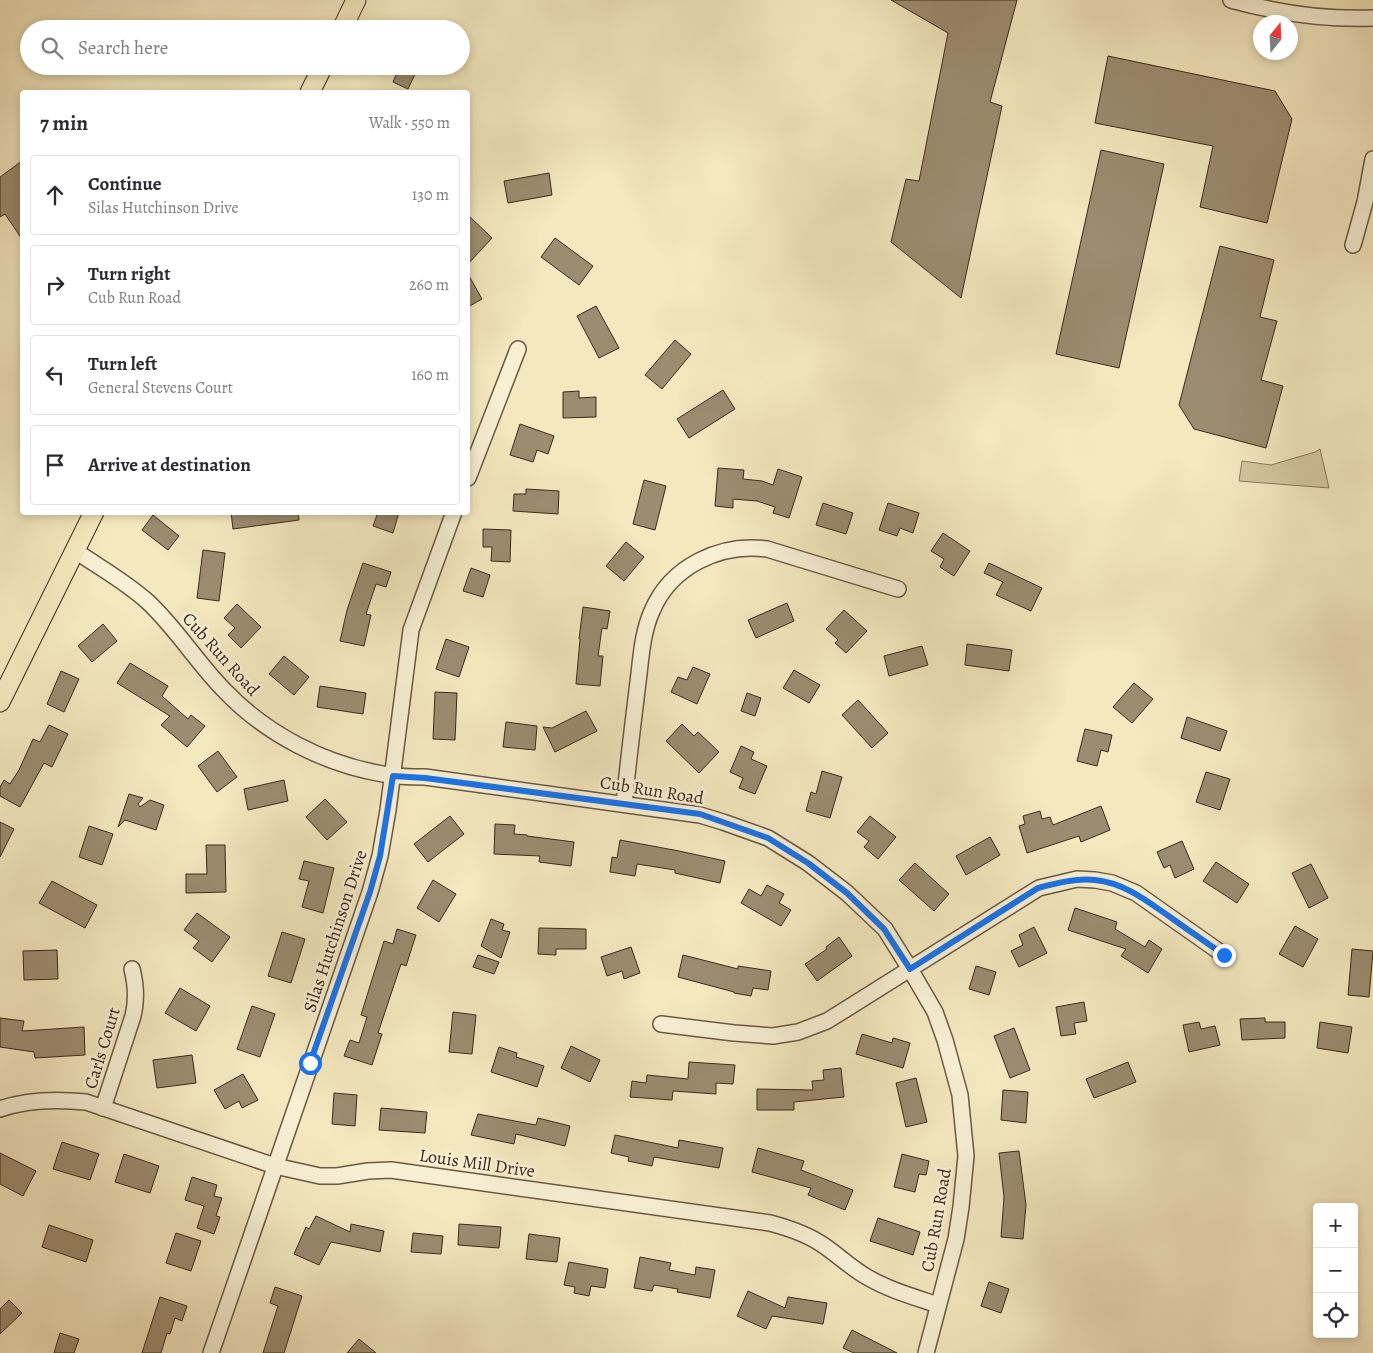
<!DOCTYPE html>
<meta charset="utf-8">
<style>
body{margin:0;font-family:Alegreya,serif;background:#f7f7f7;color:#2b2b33}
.controls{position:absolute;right:15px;bottom:15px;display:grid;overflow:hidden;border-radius:5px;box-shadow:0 2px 8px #0003}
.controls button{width:45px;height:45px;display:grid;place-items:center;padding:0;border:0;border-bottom:1px solid #e1e1e2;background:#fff;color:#2b2b33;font:25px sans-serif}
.compass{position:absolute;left:1253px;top:15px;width:45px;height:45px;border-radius:50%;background:#fff;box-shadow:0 2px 8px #0003;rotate:18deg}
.stop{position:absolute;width:15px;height:15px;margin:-11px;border:4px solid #1a73e8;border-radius:50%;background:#fff}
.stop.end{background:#1a73e8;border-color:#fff;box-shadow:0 1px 5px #0008}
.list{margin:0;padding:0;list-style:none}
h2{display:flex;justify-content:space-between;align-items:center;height:65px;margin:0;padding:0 20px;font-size:21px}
h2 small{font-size:16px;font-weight:400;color:#7c7c81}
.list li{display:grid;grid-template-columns:32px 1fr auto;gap:15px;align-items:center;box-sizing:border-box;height:80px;margin:0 10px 10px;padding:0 10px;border:1px solid #e1e1e2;border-radius:5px}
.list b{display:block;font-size:19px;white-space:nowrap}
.list p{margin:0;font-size:16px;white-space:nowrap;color:#7c7c81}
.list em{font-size:16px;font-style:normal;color:#7c7c81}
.icon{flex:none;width:28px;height:28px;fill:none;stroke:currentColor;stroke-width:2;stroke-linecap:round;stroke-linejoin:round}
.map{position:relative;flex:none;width:1373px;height:1353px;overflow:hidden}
.search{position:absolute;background:#fff;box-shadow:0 2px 8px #0003;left:20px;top:20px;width:450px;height:55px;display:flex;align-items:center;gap:12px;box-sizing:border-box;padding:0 18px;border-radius:28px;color:#7c7c81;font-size:19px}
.panel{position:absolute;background:#fff;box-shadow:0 2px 8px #0003;left:20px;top:90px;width:450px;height:425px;border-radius:5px}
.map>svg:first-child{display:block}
.green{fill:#d5c8a3;stroke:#89785f}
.building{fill:#9c8c70;stroke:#3d291b}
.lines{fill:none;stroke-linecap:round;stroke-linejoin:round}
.minor-casing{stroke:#6b5944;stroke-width:18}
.major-casing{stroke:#3d291b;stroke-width:21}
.minor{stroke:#f8f0d5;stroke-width:15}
.major{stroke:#f4e8bf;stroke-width:19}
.route{stroke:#1a73e8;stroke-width:6}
.labels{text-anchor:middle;stroke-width:5;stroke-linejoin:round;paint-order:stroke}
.street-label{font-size:18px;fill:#3d291b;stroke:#f8f0d5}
</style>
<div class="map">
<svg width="1373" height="1353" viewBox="0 0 1373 1353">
<rect width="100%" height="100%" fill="#f4e8bf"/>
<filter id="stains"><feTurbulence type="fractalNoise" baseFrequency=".004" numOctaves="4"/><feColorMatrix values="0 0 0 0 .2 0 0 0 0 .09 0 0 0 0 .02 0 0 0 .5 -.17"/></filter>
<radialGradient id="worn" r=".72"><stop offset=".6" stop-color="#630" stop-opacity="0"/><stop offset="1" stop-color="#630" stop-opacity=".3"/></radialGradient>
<polygon class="green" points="1320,449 1329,488 1239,481 1242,461 1271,465 1315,452"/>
<g class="building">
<polygon points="891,0 1017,0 990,102 1002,106 961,298 891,242 906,179 919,181 948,33"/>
<polygon points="1108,56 1275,91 1292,119 1267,223 1200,207 1213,146 1095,123"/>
<polygon points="400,66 408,66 417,70 408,89 393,82"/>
<polygon points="1101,150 1164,164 1119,368 1056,354"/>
<polygon points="22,161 22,239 5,214 0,217 0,177"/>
<polygon points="549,173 552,195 508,203 504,181"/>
<polygon points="468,215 492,238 468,264"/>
<polygon points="555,238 593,266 579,285 541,257"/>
<polygon points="1220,246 1274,260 1260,317 1277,321 1261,380 1283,386 1266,448 1194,429 1179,405"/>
<polygon points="468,274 482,299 468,307"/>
<polygon points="596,306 619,348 599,358 577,316"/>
<polygon points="675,340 691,354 662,389 645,375"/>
<polygon points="723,390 735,409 689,438 677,419"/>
<polygon points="579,391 579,398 596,397 596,417 563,418 563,392"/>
<polygon points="520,424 554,436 548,454 537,450 533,462 510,455"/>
<polygon points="718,468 744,470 743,479 762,481 773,485 778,469 802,477 789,518 773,513 775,507 757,501 733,499 733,508 715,506"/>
<polygon points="644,480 666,486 655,530 633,524"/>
<polygon points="526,489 559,491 558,514 513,511 514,494 526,494"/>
<polygon points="823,503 853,513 846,534 816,525"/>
<polygon points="888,503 919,513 913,533 900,528 897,536 879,530"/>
<polygon points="231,512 298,512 299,520 233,529"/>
<polygon points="378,512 399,512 393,533 373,526"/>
<polygon points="153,515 179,536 168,550 142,530"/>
<polygon points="483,529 511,530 510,562 491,561 492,547 483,547"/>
<polygon points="943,533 970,551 954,576 940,567 944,559 931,551"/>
<polygon points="626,542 644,557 624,581 606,566"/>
<polygon points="203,550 225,553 219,601 197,598"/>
<polygon points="363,563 391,572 386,587 376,584 366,614 371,615 364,646 340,641 347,610"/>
<polygon points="989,563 1042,588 1031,611 996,595 1003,582 984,573"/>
<polygon points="471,568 490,575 483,597 463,591"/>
<polygon points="787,603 794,621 756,638 748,620"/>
<polygon points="237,604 261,627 241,648 228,635 235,628 224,618"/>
<polygon points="583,607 610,611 607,629 602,628 598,656 603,656 600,686 576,684 580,639 579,639"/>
<polygon points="844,610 867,631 846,653 835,643 838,640 826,629"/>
<polygon points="103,624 117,641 92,662 78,646"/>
<polygon points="446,639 469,647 459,677 436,669"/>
<polygon points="967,644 1012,650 1009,671 965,665"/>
<polygon points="922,646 928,665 889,676 884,656"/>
<polygon points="284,656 309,677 294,695 269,674"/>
<polygon points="130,663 168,686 162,696 188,719 191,715 205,726 187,747 161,725 170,716 117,683"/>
<polygon points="693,667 710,674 697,704 671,692 678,677 687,680"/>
<polygon points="794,670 820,685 809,703 783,688"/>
<polygon points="61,671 79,679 64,712 47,704"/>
<polygon points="1134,683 1153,699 1132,723 1113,707"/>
<polygon points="320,686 366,693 363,714 317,707"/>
<polygon points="435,692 457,693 455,740 433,739"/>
<polygon points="747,693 761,698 755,716 741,711"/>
<polygon points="858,700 888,733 872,748 842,715"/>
<polygon points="586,711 597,731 555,752 543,727 552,728"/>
<polygon points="1187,717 1227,731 1220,751 1181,738"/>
<polygon points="506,722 537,726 535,750 503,747"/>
<polygon points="682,724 694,736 698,732 719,752 699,773 666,741"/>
<polygon points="49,725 68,734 52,767 44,763 20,807 0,796 0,787 4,780 10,784 19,770 33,739 40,742"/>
<polygon points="1085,729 1112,735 1108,752 1101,750 1097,766 1077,761"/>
<polygon points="741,746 754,752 751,759 767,766 755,794 739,788 743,778 730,772"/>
<polygon points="218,751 237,777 217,792 198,766"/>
<polygon points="822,771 842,777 830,818 806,811 811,792 816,794"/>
<polygon points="1206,772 1230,779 1220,810 1196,802"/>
<polygon points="284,780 288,801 248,810 244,789"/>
<polygon points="129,794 143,798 138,804 140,807 150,800 164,805 156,830 125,820 118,827"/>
<polygon points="325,799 347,822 327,840 306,817"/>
<polygon points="1101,806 1110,830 1081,842 1079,836 1027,853 1019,826 1025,824 1023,816 1040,811 1042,819 1050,817 1053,825"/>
<polygon points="450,816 464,834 428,862 414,844"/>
<polygon points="870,816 896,837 878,859 864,847 869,841 857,832"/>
<polygon points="0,822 14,829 0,857"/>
<polygon points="495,824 515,825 514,834 527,835 527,836 574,842 571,866 539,862 540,856 494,854"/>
<polygon points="89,826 113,834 102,865 79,857"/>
<polygon points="990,837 1000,855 966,875 956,856"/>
<polygon points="620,840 679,851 725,861 720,883 675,873 675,870 637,864 635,876 610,872 612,857 617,858"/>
<polygon points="1182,841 1194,869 1175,878 1170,865 1164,868 1157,852"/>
<polygon points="206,845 225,845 226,892 186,893 186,874 207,874"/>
<polygon points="304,861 334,868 323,913 302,907 309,881 299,879"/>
<polygon points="1216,862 1249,884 1237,903 1203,881"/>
<polygon points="915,863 949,894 934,911 899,880"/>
<polygon points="1311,864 1328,898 1309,908 1292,873"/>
<polygon points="433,880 456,894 439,922 417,908"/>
<polygon points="52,881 97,905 85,928 39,903"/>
<polygon points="767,885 784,894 779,903 791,910 781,926 741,903 749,889 761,896"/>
<polygon points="1075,908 1117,922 1115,929 1145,947 1149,940 1162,949 1148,973 1121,956 1126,949 1068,930"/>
<polygon points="197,913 230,937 212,962 193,948 199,941 184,930"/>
<polygon points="491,919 504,924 502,930 510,932 501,958 481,946"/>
<polygon points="1295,926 1318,939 1303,967 1279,954"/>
<polygon points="1034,927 1047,953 1019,967 1011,951 1023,945 1019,935"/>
<polygon points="539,928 586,929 586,949 556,949 556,955 538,954"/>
<polygon points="397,929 416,935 406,966 401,964 378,1033 382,1034 372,1065 344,1056 350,1040 359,1043 367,1017 361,1015 384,941 393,944"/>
<polygon points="282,932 305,939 291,983 268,976"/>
<polygon points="839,937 852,956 817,981 805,964 827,949 826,947"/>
<polygon points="631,947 640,973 624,979 622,971 607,976 601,957"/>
<polygon points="1352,949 1373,951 1369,997 1348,995"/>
<polygon points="57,950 58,979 24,980 23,951"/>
<polygon points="478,955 499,962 494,974 473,967"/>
<polygon points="683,955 738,969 738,966 771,971 768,990 753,988 751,996 734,993 734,992 678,977"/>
<polygon points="976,966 996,972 989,995 969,989"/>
<polygon points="180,988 210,1006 196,1031 165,1013"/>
<polygon points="1084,1002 1087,1021 1074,1023 1076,1034 1061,1036 1056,1007"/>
<polygon points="252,1006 275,1014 260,1057 237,1049"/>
<polygon points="453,1012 476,1015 472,1054 449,1052"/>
<polygon points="0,1018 24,1021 22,1031 84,1027 85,1055 35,1058 34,1052 0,1047"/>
<polygon points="1265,1018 1265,1022 1285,1022 1285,1038 1242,1040 1240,1019"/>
<polygon points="1199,1022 1201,1029 1215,1026 1220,1045 1189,1052 1183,1025"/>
<polygon points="1320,1022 1352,1027 1348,1053 1317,1048"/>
<polygon points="1014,1028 1030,1070 1010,1078 994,1036"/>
<polygon points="862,1034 892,1043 893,1038 910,1043 903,1068 856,1054"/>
<polygon points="571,1046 600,1060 590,1082 561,1068"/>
<polygon points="499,1047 517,1053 516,1057 544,1066 537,1087 491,1072"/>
<polygon points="192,1055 196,1083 157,1088 153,1060"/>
<polygon points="689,1062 735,1065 733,1084 716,1083 716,1094 673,1091 672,1100 630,1097 632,1081 646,1083 647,1075 688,1079"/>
<polygon points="1128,1062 1136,1082 1094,1098 1086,1079"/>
<polygon points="841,1068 844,1097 794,1102 794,1110 757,1110 757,1089 813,1090 812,1081 824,1080 823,1070"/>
<polygon points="243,1074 258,1100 242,1108 239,1101 225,1109 214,1090"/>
<polygon points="916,1078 927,1122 906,1127 896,1083"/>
<polygon points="1003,1090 1028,1092 1026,1123 1001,1120"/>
<polygon points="334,1093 357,1095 355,1126 332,1124"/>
<polygon points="381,1108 427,1112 425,1133 379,1130"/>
<polygon points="478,1114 536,1125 538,1118 570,1126 565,1146 516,1134 514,1144 471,1135"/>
<polygon points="615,1135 678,1148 679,1140 723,1148 719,1168 654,1157 652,1166 628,1161 629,1157 611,1153"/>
<polygon points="62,1142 99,1154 90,1180 53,1169"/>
<polygon points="758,1148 804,1161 801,1170 853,1190 845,1210 808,1195 811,1188 752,1172"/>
<polygon points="1019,1151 1026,1205 1023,1239 1001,1237 1004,1197 999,1153"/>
<polygon points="0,1153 36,1171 23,1196 0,1184"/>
<polygon points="124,1154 159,1166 150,1193 115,1182"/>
<polygon points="902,1154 929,1161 926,1175 919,1174 915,1192 894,1187"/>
<polygon points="192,1177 217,1185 214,1196 222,1198 216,1216 220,1217 214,1234 197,1228 204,1206 185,1200"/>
<polygon points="316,1216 350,1232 351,1224 384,1231 380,1252 331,1242 319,1265 294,1254 306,1227 309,1229"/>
<polygon points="878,1218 920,1232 913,1255 870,1241"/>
<polygon points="459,1224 501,1227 499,1248 458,1245"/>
<polygon points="49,1225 93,1240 86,1262 42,1247"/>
<polygon points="176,1233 201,1241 191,1271 166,1263"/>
<polygon points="413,1233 443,1236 441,1254 411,1252"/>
<polygon points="529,1234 560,1238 557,1262 526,1259"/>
<polygon points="640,1257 671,1263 669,1270 695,1275 696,1267 715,1270 710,1298 677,1292 678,1289 654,1285 652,1291 634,1288"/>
<polygon points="569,1262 608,1269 605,1288 591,1286 589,1296 574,1293 575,1287 564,1285"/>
<polygon points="989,1282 1009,1289 1001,1313 981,1306"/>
<polygon points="275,1287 302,1296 284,1353 263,1353 278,1306 270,1303"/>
<polygon points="748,1291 785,1308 788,1297 827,1303 823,1324 772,1316 766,1329 737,1316"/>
<polygon points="160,1297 187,1306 182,1321 175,1318 170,1334 167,1333 161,1353 142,1353"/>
<polygon points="9,1300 22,1313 0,1334 0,1309"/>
<polygon points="852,1330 897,1353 854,1353 843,1348"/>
<polygon points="60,1333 79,1339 74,1353 54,1353"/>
<polygon points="359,1339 376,1353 347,1353"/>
</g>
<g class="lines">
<defs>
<g id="minor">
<path d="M1231,0C1278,13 1324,20 1373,18"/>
<polyline points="1353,245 1365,202 1373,159"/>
<polyline points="468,478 518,349"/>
<path d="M74,550C99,567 126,582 148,602C177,629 197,663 225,691C266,734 324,764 383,774C397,777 411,777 425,777L700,815L723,822L768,838L808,863L847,893L885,929L910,969L935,1012L945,1040L960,1095L966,1156L961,1207L956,1239L926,1353"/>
<path d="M624,804C628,763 633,723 638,682C641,659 642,633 652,611C671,566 720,543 767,549L898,589"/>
<polyline points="661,1024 734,1033 773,1036 798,1032 827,1021 1039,888 1077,879 1095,880 1112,883 1136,893 1224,955"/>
<path d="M103,1108L133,1016C137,1000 136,985 132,969"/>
<path d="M0,1109C28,1099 57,1099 86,1102L275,1166L320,1176H337L368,1171L391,1170L770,1223C789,1228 807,1234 823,1245C838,1255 851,1268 867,1277C889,1290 914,1297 938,1305"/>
<polyline points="211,1353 370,892 380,856 388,810 411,630 454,512"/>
</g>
<g id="major">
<polyline points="342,29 356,0"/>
<polyline points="310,92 323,66"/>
<polyline points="0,702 94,512"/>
</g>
</defs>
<use href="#minor" class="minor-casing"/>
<use href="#major" class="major-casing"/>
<use href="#minor" class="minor"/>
<use href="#major" class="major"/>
</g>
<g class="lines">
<path class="route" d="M310,1063L370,892L380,856L393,776L425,778L700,814L768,838L808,863L847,893L884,929L910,969L1038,888C1057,883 1076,878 1095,880C1125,883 1147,901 1170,917C1188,930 1206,942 1224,955"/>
</g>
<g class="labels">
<g class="street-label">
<text transform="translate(221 654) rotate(48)" y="6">Cub Run Road</text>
<text transform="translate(652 790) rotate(9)" y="6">Cub Run Road</text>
<text transform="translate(335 931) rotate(-72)" y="6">Silas Hutchinson Drive</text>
<text transform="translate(102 1048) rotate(-73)" y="6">Carls Court</text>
<text transform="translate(477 1163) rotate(8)" y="6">Louis Mill Drive</text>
<text transform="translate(936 1220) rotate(-80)" y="6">Cub Run Road</text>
</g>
</g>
<rect width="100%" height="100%" filter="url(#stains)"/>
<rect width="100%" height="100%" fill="url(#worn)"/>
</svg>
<div class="controls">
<button>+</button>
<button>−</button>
<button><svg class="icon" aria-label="locate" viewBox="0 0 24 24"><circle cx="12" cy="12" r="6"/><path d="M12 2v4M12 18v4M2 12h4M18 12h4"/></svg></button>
</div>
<svg class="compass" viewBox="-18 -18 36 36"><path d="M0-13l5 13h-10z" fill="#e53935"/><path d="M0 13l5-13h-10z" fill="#7c7c81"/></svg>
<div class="stop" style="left:310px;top:1063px"></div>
<div class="stop end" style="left:1224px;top:955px"></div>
<div class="search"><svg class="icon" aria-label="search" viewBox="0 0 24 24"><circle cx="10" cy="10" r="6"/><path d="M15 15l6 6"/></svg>Search here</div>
<section class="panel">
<h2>7 min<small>Walk · 550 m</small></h2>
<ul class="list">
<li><svg class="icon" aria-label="ahead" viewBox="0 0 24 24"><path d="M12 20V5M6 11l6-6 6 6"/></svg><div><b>Continue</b><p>Silas Hutchinson Drive</p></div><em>130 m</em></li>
<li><svg class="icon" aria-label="right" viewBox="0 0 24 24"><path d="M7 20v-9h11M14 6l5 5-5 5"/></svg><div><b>Turn right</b><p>Cub Run Road</p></div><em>260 m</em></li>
<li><svg class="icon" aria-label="left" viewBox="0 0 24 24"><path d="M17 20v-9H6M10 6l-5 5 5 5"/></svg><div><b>Turn left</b><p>General Stevens Court</p></div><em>160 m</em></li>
<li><svg class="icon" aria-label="arrive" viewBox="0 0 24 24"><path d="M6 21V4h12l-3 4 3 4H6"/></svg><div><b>Arrive at destination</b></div></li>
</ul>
</section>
</div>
